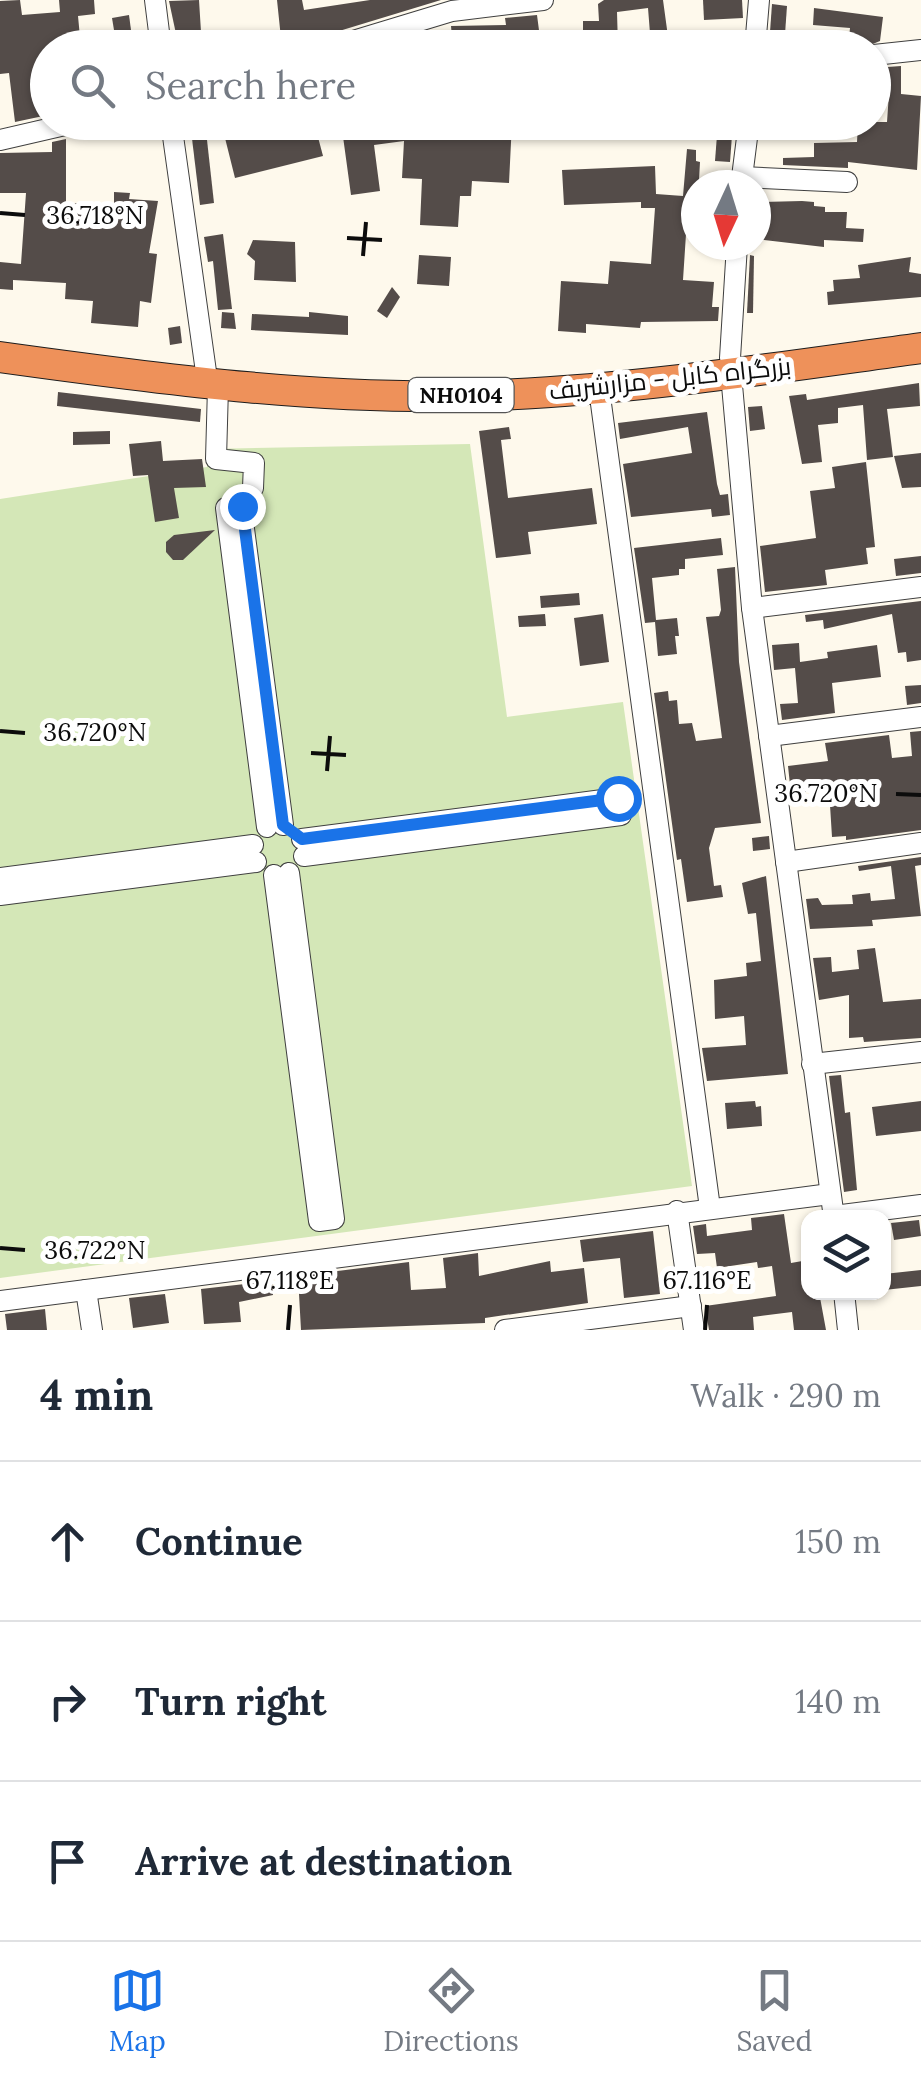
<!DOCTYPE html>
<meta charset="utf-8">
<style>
body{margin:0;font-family:Lora,Cairo,serif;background:#f2f2f3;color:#1f2937}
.controls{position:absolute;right:30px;bottom:30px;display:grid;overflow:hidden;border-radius:20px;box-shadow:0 2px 8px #0004}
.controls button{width:90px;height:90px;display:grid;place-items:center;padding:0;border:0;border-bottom:2px solid #e0e1e3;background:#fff;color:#1f2937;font:50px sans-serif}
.compass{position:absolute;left:681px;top:170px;width:90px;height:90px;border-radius:50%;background:#fff;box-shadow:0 2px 8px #0004;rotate:184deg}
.stop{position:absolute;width:30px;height:30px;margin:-22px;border:8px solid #1a73e8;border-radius:50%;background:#fff}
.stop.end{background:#1a73e8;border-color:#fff;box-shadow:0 2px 10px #0008}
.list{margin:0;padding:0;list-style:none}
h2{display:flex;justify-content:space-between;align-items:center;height:130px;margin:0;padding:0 40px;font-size:42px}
h2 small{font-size:32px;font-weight:400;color:#747a83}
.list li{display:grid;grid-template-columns:65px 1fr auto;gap:30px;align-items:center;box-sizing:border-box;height:160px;padding:0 40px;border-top:2px solid #e0e1e3}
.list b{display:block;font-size:38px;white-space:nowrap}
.list em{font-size:32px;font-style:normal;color:#747a83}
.icon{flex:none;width:55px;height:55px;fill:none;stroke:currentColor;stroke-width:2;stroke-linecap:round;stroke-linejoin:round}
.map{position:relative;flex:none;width:921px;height:1330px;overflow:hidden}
.search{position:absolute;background:#fff;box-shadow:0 2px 8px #0004;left:30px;right:30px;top:30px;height:110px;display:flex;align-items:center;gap:25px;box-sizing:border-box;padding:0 35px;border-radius:55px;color:#747a83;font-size:38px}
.sheet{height:610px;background:#fff}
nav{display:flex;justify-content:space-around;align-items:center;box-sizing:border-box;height:140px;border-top:2px solid #e0e1e3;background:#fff;font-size:28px;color:#747a83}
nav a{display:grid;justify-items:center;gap:5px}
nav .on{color:#1a73e8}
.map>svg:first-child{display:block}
.green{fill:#d4e7b7}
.building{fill:#544c49}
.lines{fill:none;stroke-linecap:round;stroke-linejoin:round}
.minor-casing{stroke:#3f3f3f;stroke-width:22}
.highway-casing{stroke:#1d1d1d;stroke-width:32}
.minor{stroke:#fff;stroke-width:20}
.highway{stroke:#ee915a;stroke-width:30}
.route{stroke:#1a73e8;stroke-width:12}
.ticks{fill:none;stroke:#0c0c0c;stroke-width:4}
.labels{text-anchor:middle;stroke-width:10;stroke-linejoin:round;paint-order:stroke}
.shield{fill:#fff;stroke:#555;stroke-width:2.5}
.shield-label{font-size:22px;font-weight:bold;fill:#0c0c0c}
.street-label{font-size:25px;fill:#0c0c0c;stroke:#fff}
.ticks-label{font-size:25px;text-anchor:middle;fill:#0c0c0c;stroke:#fff;stroke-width:10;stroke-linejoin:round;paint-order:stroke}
</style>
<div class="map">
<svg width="921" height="1330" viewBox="0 0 921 1330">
<rect width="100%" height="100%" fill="#fef9ec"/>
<polygon class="green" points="470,444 507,717 623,702 692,1186 0,1278 0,499 207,467 208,449"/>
<g class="building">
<polygon points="20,0 22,15 60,12 59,0 94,0 95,14 78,16 81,48 48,48 48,115 15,122 9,73 0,74 0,1"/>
<polygon points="199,0 202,48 179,48 169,1"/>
<polygon points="277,0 302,0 304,10 370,0 441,0 326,35 317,48 282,48"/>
<polygon points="604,0 663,0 669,44 651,46 648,8 617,12 618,47 453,48 451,26 506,25 505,18 537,15 540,38 583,33 583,21 599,21 598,4"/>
<polygon points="703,0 742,0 743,18 704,20"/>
<polygon points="772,4 787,6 785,34 770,32"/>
<polygon points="814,8 883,17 880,41 863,48 848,47 850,28 813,25"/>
<polygon points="129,15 133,45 117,48 112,18"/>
<polygon points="901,66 901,94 921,96 917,170 848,162 848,168 783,165 783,158 814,157 814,143 857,142 858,122 887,122 889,93 874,92 874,68"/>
<polygon points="157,122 158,129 113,138 111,124"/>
<polygon points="190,122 205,122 214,203 200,205"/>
<polygon points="221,122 314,122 323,156 235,178"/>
<polygon points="341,122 512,122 509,183 472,181 471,196 460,196 458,227 420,225 422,179 402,178 404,141 374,145 380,191 351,195"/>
<polygon points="718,122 733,122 730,162 715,161"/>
<polygon points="66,139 66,203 114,204 114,192 130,193 129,199 158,201 149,253 157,254 151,303 140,301 138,327 91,323 93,301 65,299 66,283 13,280 13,290 0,289 0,262 21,264 26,193 0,193 0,153 52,152 52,142"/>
<polygon points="687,149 696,150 696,161 700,162 696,234 686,234 683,280 714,282 712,307 719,307 718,321 641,322 640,328 586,324 586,333 558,331 561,281 608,284 610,261 651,264 655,208 641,208 641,202 564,205 562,170 655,166 656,194 683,196"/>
<polygon points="802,201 814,202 814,206 825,207 825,212 847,212 846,228 864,229 863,242 824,240 824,247 756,239 757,202"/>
<polygon points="223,234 232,309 218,310 213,261 208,262 204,237"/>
<polygon points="253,240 295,242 296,282 254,280 255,261 247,254"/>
<polygon points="419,255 451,257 449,286 417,284"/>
<polygon points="750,255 754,256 753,313 747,313"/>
<polygon points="911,257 909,272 921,274 921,297 828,305 827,292 834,291 833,280 860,278 858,265"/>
<polygon points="392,287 400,297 387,318 377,311"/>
<polygon points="222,312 234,313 236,329 221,328"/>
<polygon points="309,312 348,316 348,335 251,330 252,314 309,317"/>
<polygon points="180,326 182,343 170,345 168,328"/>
<polygon points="919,383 920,406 887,409 893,457 867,460 863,405 838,408 838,423 818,425 822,462 802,464 789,396 806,394 807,400"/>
<polygon points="58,392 201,409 200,422 57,406"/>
<polygon points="762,406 765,429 750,431 748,407"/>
<polygon points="707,412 717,484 720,495 728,494 730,515 712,517 711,509 631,517 623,464 692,453 688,427 620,439 618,423"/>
<polygon points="509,427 511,439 501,440 508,498 592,488 597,524 528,532 531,554 496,558 479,431"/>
<polygon points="110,431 110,444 73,445 73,432"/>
<polygon points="161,441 163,461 202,459 206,487 174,488 179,518 155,522 148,475 133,476 129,444"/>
<polygon points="921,453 921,487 902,488 894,456"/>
<polygon points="866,462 875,547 866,548 868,564 825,570 827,585 765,592 760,546 816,538 810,491 835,488 832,467"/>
<polygon points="215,530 183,560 173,560 166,552 166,542 174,535"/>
<polygon points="721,538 723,555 685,559 685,569 679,569 679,575 652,578 656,620 677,618 679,636 675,636 677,654 658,656 655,622 645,623 634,548"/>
<polygon points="921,556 921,573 896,576 894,559"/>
<polygon points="735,567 739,662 761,823 715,828 709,848 714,886 721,885 723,897 687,902 681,859 677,860 654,693 668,691 669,701 677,700 679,724 692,723 696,741 722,738 706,617 719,616 721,610 717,569"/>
<polygon points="579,593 580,605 541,608 540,596"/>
<polygon points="921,601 921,660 907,662 906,652 898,653 892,614 824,629 823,620 806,622 805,615"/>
<polygon points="545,614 546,626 519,627 518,616"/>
<polygon points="603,614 609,662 580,666 574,618"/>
<polygon points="799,643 800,662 828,658 827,652 877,645 881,677 832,683 835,713 782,720 780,704 798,703 795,668 774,670 772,645"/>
<polygon points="921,685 921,703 907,705 905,686"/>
<polygon points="921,731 921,830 846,840 846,836 832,837 829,789 791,794 788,766 828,761 825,743 889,735 892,758 912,756 910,732"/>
<polygon points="769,836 770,849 753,851 752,838"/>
<polygon points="921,857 921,865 915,866 921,916 872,920 873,926 810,929 806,899 818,898 822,905 853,904 852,895 870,893 871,901 895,899 891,866 859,871 858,866"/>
<polygon points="766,876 788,1074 707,1081 702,1048 746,1045 744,1016 715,1019 714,980 747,976 746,963 761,961 756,913 748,914 742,883"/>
<polygon points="875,948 883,1002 921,999 921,1038 864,1042 863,1037 849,1038 849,995 819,1000 813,958 831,957 832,972 859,969 857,950"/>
<polygon points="841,1075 845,1113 850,1112 857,1190 844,1192 829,1076"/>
<polygon points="755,1101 756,1107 761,1106 762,1126 727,1129 725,1103"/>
<polygon points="921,1101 921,1131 876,1136 872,1107"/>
<polygon points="784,1214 791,1263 808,1260 808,1292 819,1292 826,1330 794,1330 792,1312 753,1317 754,1330 709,1330 705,1306 776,1296 772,1266 758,1268 757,1262 717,1268 715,1253 697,1254 693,1226 706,1224 707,1236 752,1230 751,1218"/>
<polygon points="919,1220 921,1236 894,1240 891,1223"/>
<polygon points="653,1231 660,1294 624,1298 620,1258 583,1262 580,1240"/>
<polygon points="478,1253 479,1276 550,1261 551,1272 584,1268 588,1303 485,1318 485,1323 301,1330 298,1276 409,1262 411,1290 446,1288 443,1258"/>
<polygon points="921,1270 921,1286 884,1290 884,1274"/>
<polygon points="272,1281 273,1295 239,1302 241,1322 204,1324 201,1289"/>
<polygon points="165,1294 169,1323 133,1328 129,1298"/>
<polygon points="45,1309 47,1330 7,1330 5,1314"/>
</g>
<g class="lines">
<defs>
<g id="minor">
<polyline points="155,0 161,48"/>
<polyline points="755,44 791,48"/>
<polyline points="330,48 452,11 543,0"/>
<polyline points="755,48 759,0"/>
<polyline points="874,55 921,50"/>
<polyline points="171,122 208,386"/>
<polyline points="0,140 78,122"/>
<polyline points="742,177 847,182"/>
<polyline points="741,185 749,122"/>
<polyline points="730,358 737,245"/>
<polyline points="731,374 752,608 834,1218"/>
<polyline points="218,387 216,459 254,463 253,488 241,506 226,508 267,827"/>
<polyline points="599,389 710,1208"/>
<polyline points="241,506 283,825"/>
<polyline points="752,608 921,587"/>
<polyline points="769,736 921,717"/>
<polyline points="302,839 618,798 621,815 304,856"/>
<polyline points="786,862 921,843"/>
<polyline points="274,875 319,1221 334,1219 289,873"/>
<polyline points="0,878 253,845"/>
<polyline points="0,895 256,862"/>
<polyline points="812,1064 921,1052"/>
<polyline points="677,1211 694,1330"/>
<polyline points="834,1216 921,1205"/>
<polyline points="86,1290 92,1330"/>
<polyline points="844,1292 848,1330"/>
<polyline points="0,1301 830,1194"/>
<polyline points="505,1330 691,1306"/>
</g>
<path id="highway" d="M0,357C166,380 331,402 499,395C640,389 781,367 921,348"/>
</defs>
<use href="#minor" class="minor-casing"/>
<use href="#highway" class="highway-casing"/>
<use href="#minor" class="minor"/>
<use href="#highway" class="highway"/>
</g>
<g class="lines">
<polyline class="route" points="242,506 283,825 302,839 618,798"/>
</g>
<path class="ticks" d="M0,213L25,215M347,238L382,240M363,256L366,222M0,731L25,733M311,753L346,755M327,771L330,736M896,794L921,795M0,1248L25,1250M288,1330L290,1305M705,1330L707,1305"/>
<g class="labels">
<rect class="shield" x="408.5" y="378" width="105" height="34" rx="8"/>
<g class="shield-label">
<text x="461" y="403">NH0104</text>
</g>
<g class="street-label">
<text transform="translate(670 378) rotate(-6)" y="9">بزرگراه کابل - مزارشریف</text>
</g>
</g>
<g class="ticks-label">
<text x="95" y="224">36.718°N</text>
<text x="95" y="741">36.720°N</text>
<text x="826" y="802">36.720°N</text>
<text x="95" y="1259">36.722°N</text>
<text x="290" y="1289">67.118°E</text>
<text x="707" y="1289">67.116°E</text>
</g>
</svg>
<div class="controls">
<button><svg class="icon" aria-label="layers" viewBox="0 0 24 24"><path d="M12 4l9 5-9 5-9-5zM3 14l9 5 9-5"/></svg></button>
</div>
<svg class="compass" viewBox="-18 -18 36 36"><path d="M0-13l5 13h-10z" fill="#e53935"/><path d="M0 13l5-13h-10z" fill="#747a83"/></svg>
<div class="stop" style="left:618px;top:798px"></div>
<div class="stop end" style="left:242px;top:506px"></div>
<div class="search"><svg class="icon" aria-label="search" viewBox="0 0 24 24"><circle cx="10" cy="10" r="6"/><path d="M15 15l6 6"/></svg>Search here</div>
</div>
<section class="sheet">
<h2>4 min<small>Walk · 290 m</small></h2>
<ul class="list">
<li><svg class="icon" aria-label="ahead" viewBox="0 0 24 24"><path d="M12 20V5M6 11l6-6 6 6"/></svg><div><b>Continue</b></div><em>150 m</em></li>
<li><svg class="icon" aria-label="right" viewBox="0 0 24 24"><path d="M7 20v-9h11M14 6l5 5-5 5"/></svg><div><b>Turn right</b></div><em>140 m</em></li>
<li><svg class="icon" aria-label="arrive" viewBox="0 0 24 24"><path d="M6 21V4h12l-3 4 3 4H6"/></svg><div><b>Arrive at destination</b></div></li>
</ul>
</section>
<nav>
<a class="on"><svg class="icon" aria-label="map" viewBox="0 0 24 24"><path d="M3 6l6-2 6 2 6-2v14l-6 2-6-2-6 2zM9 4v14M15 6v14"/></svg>Map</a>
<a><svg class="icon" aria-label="directions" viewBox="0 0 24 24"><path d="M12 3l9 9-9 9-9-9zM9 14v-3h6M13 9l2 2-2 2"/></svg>Directions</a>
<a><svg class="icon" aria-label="saved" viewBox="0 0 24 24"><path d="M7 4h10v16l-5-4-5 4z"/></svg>Saved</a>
</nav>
